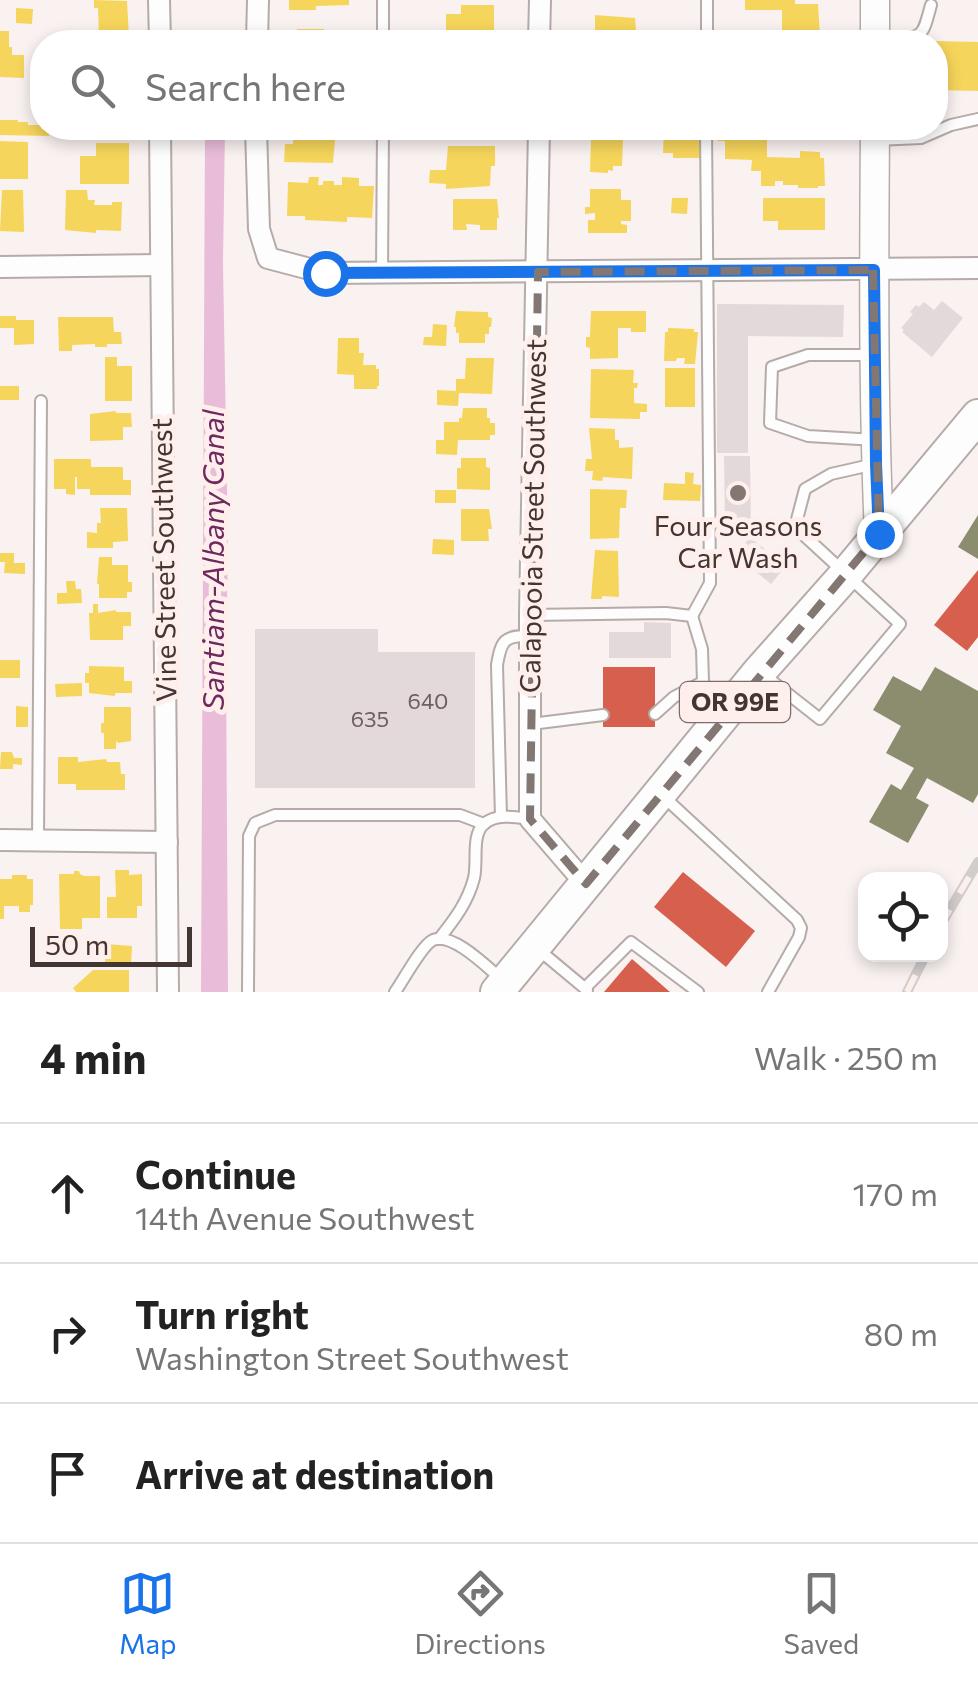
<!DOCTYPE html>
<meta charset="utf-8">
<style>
body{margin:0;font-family:Commissioner,sans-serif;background:#f6f6f6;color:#222}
.controls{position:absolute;right:30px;bottom:30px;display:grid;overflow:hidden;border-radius:20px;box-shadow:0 5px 15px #0003}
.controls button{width:90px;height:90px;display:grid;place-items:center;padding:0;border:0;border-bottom:2px solid #e0e0e0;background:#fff;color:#222;font:50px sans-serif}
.scale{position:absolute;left:30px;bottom:25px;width:162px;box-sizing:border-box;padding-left:10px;border:5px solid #433532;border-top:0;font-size:28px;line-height:35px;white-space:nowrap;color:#433532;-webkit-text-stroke:8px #feefec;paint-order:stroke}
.stop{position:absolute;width:30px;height:30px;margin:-22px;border:8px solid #1a73e8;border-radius:50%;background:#fff}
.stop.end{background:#1a73e8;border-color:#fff;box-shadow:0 2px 10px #0008}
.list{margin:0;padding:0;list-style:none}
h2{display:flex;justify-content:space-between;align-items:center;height:130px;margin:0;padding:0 40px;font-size:42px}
h2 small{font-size:32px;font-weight:400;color:#767676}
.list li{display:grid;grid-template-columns:65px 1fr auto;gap:30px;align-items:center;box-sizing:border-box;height:140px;padding:0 40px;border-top:2px solid #e0e0e0}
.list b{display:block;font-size:38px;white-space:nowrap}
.list p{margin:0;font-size:32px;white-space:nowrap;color:#767676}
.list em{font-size:32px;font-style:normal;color:#767676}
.icon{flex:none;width:55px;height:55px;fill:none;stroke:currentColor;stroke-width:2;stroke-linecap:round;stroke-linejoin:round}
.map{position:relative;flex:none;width:978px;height:992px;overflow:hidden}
.search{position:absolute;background:#fff;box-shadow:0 5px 15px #0003;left:30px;right:30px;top:30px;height:110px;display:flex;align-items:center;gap:25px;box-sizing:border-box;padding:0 35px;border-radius:40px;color:#767676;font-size:38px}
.sheet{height:550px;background:#fff}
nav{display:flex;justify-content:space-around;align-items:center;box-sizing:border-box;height:140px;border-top:2px solid #e0e0e0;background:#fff;font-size:28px;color:#767676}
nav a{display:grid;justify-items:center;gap:5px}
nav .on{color:#1a73e8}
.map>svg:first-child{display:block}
.water{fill:#e9bdda}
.homes{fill:#f6d55c}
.shops{fill:#d6604d}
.industry{fill:#8c8c6e}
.building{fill:#e4d9da}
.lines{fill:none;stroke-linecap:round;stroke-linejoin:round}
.lane-casing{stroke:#b5aba9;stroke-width:14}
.street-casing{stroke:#b5aba9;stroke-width:24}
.secondary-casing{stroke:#b5aba9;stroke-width:31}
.primary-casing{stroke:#b5aba9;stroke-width:36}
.lane{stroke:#fefdfd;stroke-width:10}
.street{stroke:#fefdfd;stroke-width:20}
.secondary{stroke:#fefdfd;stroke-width:28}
.primary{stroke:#fefdfd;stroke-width:32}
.rail-casing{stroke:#d0cdcb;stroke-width:10}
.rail{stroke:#feefec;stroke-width:6;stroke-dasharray:19;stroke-linecap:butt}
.route{stroke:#1a73e8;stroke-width:12}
.marked{fill:none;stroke:#837774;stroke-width:8;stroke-dasharray:20 12;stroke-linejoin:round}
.poi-dot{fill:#837774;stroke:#feefec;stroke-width:4}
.labels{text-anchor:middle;stroke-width:10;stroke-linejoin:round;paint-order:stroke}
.number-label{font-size:22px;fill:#6d605e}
.shield{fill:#feefec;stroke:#7b6d6a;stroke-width:2.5}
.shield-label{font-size:25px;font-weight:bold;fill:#433532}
.street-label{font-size:28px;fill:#433532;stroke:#feefec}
.poi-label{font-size:28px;fill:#433532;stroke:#feefec}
.water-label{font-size:30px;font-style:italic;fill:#6e295e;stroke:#feefec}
</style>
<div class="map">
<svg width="978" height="992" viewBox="0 0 978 992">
<rect width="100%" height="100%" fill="#faf2f0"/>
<polygon class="water" points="205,128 225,128 223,264 228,546 226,662 228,992 201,992"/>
<g class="homes">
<polygon points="94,0 127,1 129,37 99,37 98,8 94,8"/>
<polygon points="289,0 349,0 349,5 316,6 316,10 289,10"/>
<polygon points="745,0 795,0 795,4 818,4 820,37 782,37 782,10 745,10"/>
<polygon points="461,5 494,5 494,31 446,31 446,14 461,14"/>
<polygon points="16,8 33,9 32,24 16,23"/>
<polygon points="595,15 635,18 637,42 595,42"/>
<rect x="297" y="29" width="27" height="13"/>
<polygon points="0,31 9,31 9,47 12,47 12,55 24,55 24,78 0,77"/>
<polygon points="936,41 978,42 978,91 936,90"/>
<polygon points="0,120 18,120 18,122 28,122 28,125 42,125 42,128 49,128 49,136 0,135"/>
<polygon points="73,128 129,128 129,137 73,136"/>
<polygon points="293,128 336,128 333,163 284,162 285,144 293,144"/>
<polygon points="664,129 701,130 700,158 673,158 673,153 663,153"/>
<polygon points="718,131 767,132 767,157 800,158 800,151 820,152 820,158 824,158 825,186 818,186 818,188 798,188 798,185 783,185 783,181 775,181 775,186 761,186 761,171 751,171 752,160 725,159 725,141 718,141"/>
<polygon points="591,139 623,140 622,166 613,166 613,171 608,170 608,173 590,172"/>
<polygon points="0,141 28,142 28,179 0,179"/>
<polygon points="96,143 129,143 129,184 80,184 80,156 96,156"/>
<polygon points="448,146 495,146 495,166 491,166 490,186 446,189 446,184 429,183 430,170 446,170"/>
<polygon points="309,177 319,177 318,185 323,185 323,181 334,181 334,185 342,185 342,177 359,178 359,186 374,186 372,218 347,217 347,222 305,220 305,216 287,216 288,182 308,183"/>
<polygon points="590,189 621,189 621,200 631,200 631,221 621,221 621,224 627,225 627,233 588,233 588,220 595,220 595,213 585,214 585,207 590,207"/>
<polygon points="2,190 23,190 24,232 0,231"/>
<polygon points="66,190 87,190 88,200 95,200 94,205 112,205 112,202 122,202 121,231 96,230 96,233 65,230"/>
<polygon points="672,198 688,198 687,214 671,213"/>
<polygon points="763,198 825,198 825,230 778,230 778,221 763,221"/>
<polygon points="453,199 497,199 499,218 497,218 497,230 480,230 480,225 466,224 467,230 453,230"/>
<polygon points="456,311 488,312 488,317 492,318 491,327 489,327 489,334 485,334 485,343 459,343 459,333 456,333 456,327 454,327"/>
<polygon points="591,311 646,311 646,332 631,332 631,328 618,328 618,358 590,359 590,348 586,347 586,337 590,337"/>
<polygon points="0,316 16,316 16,320 34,320 34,344 14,345 14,328 0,328"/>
<polygon points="58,317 113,317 114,332 121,332 122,344 107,344 107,347 95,347 95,344 72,345 72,351 59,351"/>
<polygon points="433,324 447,325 446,346 423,345 424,337 432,337"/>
<polygon points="668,328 694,329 694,332 698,332 695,364 684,364 685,358 677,358 676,361 664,361 665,332 668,332"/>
<polygon points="338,338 359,338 359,353 364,353 363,365 376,365 376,369 379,369 379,386 377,386 377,389 354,389 354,375 337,374"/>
<polygon points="105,357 117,357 117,366 132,366 132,401 105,401"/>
<polygon points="466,358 494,358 492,394 459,393 458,406 437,405 437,390 456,391 456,379 465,379"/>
<rect x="665" y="368" width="30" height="39"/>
<polygon points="591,369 634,370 633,383 638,383 637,388 634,388 634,403 647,404 647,412 640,412 640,419 590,418"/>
<rect x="0" y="386" width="19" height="14"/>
<polygon points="463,408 487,408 487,418 490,418 490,423 495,423 495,435 490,435 490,440 458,440 457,455 436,454 436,440 444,440 444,422 459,422 459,418 462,418"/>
<polygon points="116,411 116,413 131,413 132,427 123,427 123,440 90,441 90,414"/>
<polygon points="589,428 615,429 615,440 619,440 619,448 633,447 632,479 603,477 602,481 592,480 593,471 585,471 586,459 592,459"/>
<polygon points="461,458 486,458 486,467 490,468 490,490 457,489 457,468 461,468"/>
<polygon points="54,459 91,459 91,467 123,467 123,480 131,480 131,495 90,495 90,489 77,489 77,477 75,477 75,495 66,494 66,489 54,489"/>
<polygon points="685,472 694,473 693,484 701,485 700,501 663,500 664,483 685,484"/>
<polygon points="590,489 627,490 626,508 620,508 619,538 590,539"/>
<rect x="435" y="490" width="21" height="13"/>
<polygon points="100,508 127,508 128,541 113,542 113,548 87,548 87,532 97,533 97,523 101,523"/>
<polygon points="461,509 489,509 492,529 488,529 489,541 461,541"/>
<polygon points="433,539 454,540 454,555 432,554"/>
<polygon points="595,550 618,551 619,597 602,596 602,599 591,599"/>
<polygon points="0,553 14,553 14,563 25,563 25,574 4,573 5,562 0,562"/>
<polygon points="99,557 112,557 112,565 128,565 128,582 132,582 132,592 127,592 127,598 99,598 99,584 97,584"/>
<polygon points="66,581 75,581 76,589 81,589 82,603 57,604 57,593 67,593"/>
<polygon points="93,604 98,604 98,613 116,610 116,612 131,612 131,626 123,626 123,640 90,640 89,613 93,613"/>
<rect x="0" y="660" width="20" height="18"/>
<polygon points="89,666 124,667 124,681 132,681 132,693 115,693 115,696 89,693 89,683 85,683 85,673 89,673"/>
<polygon points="82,683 82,696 56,697 55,684"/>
<polygon points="16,706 28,707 28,727 16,727"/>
<polygon points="104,707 131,707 131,741 118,743 116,741 116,749 104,749 104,733 101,733 101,723 104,723"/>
<polygon points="1,752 12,752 14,758 22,758 22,765 13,764 13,769 0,769"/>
<polygon points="58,757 78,757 78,762 106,759 107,762 120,762 121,774 125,774 125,790 76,790 76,784 58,784"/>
<polygon points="115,870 129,870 129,875 142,874 142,906 137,906 137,918 107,918 107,897 116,897"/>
<polygon points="74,871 79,871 80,874 84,876 100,876 100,918 82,918 82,929 60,929 59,874 74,874"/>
<polygon points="12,875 27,875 27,879 33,879 33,905 30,905 30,912 19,912 19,906 4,906 4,919 0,919 0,879 12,879"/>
<polygon points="106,944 132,946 131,966 105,965"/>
<polygon points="93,970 129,970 129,992 76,992 73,988"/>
</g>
<g class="shops">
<polygon points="978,570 978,637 967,651 934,625"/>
<rect x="603" y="667" width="52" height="60"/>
<polygon points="683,872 755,931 726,967 654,907"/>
<polygon points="632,959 670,992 604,992"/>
</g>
<g class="industry">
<polygon points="978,515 978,559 958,547"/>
<polygon points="935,667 978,691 978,794 973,803 927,778 916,798 929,805 908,843 869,822 891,784 901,790 914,768 886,753 901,726 873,710 893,676 921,691"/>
</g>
<g class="building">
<polygon points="942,301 963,318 932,357 902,332 904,330 901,328 913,314 910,312 916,305 919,307 924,302 934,310"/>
<polygon points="717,304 844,305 843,337 748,336 748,453 717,453"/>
<polygon points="724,456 750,456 751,529 725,529"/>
<polygon points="750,537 786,566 771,584 735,555"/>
<polygon points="644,622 671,623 671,658 609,658 609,632 644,632"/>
<polygon points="255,629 378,629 378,652 475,652 475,788 255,788"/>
</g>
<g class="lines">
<defs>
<g id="lane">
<polyline points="383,42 383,0"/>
<polyline points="707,42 707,0"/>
<path d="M890,42C924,36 922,38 931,5"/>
<polyline points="876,140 921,138 951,125 978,119"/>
<polyline points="382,273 383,128"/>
<polyline points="874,355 808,355 772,367 770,423 808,436 876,440"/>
<polyline points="531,615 666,613 692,616 702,649 703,682 719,713"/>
<polyline points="692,616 710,583 706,128"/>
<polyline points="764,675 820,719 900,624 795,527 805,489 831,474 875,464"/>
<polyline points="655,714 674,697 703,682"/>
<polyline points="531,724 603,715"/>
<polyline points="664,797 797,920 801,928 799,937 768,992"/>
<path d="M501,817L497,665C501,641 504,635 530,636"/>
<polyline points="38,840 41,401"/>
<path d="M439,939C454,920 468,902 474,878C478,862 471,835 484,824C496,813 516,817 530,819"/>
<polyline points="539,950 587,990"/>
<polyline points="585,988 631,942 698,992"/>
<polyline points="248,992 249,836 255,823 275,815 460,815 484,824"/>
<path d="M395,992C403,981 422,945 433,940C452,932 486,966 500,978"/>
</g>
<g id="street">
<polyline points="159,0 160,42"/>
<polyline points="257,42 258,0"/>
<polyline points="539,42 540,0"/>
<polyline points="160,128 168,992"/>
<polyline points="256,128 259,229 268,258 325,273 978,268"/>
<polyline points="539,128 530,615 530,819 586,884"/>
<polyline points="0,267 161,265"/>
<polyline points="0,840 167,842"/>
</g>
<g id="secondary">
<polyline points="875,42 875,0"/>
<path d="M875,128C874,263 873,399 879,534"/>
</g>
<polyline id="primary" points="497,992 759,672 847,573 978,416"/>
</defs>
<use href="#lane" class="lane-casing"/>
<use href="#street" class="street-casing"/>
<use href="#secondary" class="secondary-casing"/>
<use href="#primary" class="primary-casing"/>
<use href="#lane" class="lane"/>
<use href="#street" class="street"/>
<use href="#secondary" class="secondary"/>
<use href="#primary" class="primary"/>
<defs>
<g id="rail">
<polyline points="940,926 978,862"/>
<polyline points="907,992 926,954"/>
</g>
</defs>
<use href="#rail" class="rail-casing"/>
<use href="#rail" class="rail"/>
</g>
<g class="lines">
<polyline class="route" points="325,273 874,270 876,464 879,534"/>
</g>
<path class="marked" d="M873,270L879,534L586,884L530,819L538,272Z"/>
<circle class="poi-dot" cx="738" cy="493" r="10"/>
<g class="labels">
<g class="number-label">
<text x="428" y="709">640</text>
<text x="370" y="727">635</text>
</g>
<rect class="shield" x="680" y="682" width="110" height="40" rx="8"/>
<g class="shield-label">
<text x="735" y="711">OR 99E</text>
</g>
<g class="street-label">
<text transform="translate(533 516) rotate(-89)" y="10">Calapooia Street Southwest</text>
<text transform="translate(164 560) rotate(-91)" y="10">Vine Street Southwest</text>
</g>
<g class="poi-label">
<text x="738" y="536">Four Seasons<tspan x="738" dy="32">Car Wash</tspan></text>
</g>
<g class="water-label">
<text transform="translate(214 560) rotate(-90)" y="10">Santiam-Albany Canal</text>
</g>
</g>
</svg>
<div class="controls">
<button><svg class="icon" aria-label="locate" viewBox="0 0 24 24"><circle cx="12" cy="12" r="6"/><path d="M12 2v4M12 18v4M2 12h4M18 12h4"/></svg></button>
</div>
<div class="scale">50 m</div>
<div class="stop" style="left:325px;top:273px"></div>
<div class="stop end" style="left:879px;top:534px"></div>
<div class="search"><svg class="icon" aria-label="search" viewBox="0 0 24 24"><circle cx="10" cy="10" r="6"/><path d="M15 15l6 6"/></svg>Search here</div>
</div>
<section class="sheet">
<h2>4 min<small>Walk · 250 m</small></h2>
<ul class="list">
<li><svg class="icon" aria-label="ahead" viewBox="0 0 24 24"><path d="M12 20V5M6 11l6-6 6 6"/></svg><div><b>Continue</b><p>14th Avenue Southwest</p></div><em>170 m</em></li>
<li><svg class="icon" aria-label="right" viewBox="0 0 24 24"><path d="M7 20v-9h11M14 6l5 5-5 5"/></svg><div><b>Turn right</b><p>Washington Street Southwest</p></div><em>80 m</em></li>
<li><svg class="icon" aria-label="arrive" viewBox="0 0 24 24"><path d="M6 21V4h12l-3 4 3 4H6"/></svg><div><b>Arrive at destination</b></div></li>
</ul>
</section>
<nav>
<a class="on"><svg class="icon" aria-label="map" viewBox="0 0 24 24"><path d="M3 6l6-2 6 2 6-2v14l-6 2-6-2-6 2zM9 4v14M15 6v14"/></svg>Map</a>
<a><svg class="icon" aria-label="directions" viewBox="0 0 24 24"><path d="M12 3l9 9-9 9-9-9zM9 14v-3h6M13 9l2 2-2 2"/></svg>Directions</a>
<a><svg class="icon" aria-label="saved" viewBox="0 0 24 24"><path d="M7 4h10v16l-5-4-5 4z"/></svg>Saved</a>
</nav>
